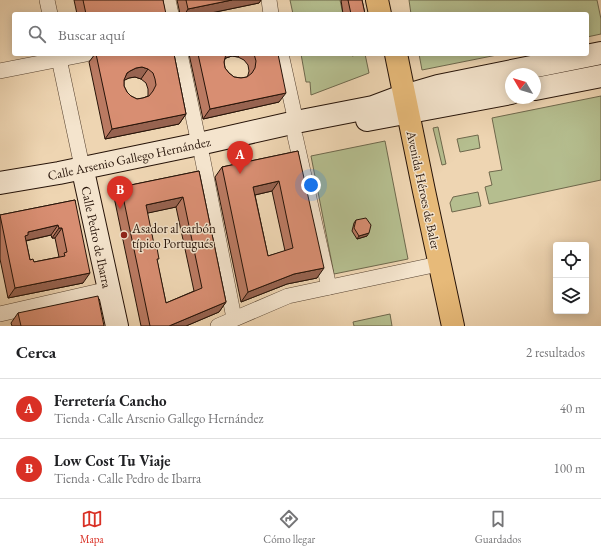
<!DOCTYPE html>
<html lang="es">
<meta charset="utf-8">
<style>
body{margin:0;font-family:"EB Garamond",serif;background:#f6f6f6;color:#202124}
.controls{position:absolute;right:12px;bottom:12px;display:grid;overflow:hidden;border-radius:4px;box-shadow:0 2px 10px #0003}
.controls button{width:36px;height:36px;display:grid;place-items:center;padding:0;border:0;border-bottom:1px solid #e0e0e0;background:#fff;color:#202124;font:20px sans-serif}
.compass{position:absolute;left:505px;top:68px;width:36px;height:36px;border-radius:50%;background:#fff;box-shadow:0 2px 10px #0003;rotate:308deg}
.you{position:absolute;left:311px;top:185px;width:14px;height:14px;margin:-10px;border:3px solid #fff;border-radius:50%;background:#1a73e8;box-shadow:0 0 0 6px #1a73e833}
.badge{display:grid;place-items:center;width:26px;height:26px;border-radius:50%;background:#d93025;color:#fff;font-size:13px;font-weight:700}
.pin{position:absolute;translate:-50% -33px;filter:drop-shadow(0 1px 2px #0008)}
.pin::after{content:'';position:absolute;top:21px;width:14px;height:12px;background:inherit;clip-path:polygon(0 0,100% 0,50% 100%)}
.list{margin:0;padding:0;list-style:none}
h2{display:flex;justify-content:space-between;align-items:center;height:52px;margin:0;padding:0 16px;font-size:17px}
h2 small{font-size:13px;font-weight:400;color:#757577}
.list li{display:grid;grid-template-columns:26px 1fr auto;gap:12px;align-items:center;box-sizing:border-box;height:60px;padding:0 16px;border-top:1px solid #e0e0e0}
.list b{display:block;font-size:15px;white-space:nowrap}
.list p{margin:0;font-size:13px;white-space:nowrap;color:#757577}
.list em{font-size:13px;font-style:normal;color:#757577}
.icon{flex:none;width:22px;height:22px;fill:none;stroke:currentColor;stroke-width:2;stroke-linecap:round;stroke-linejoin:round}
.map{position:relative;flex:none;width:601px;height:326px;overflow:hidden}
.search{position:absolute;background:#fff;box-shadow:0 2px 10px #0003;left:12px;right:12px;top:12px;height:44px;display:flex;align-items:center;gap:10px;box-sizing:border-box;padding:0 14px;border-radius:4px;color:#757577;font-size:15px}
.sheet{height:172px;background:#fff}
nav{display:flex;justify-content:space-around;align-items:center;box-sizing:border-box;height:56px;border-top:1px solid #e0e0e0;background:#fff;font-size:11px;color:#757577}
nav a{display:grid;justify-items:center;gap:2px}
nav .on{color:#d93025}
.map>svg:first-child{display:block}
.green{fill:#b5be8f;stroke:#6e684c}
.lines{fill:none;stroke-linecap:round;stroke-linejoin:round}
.street-casing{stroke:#584432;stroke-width:16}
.secondary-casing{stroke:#261308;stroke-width:24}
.primary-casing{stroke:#261308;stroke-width:24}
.street{stroke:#f4e4cd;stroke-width:15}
.secondary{stroke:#f4e4cd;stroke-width:22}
.primary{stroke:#e7ba79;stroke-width:22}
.wall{fill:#ba7a62;stroke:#261308;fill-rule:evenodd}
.shaded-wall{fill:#976350;stroke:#261308}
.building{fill:#d88e72;stroke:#261308;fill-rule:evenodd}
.poi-dot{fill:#8f2418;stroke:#f4e4cd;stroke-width:1.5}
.labels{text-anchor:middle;stroke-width:3;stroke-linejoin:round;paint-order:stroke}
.street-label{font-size:13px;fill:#261308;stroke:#f4e4cd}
.poi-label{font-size:13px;fill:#261308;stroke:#f4e4cd;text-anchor:start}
</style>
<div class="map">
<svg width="601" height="326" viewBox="0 0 601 326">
<rect width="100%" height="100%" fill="#eed5b2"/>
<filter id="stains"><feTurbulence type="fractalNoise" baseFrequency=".005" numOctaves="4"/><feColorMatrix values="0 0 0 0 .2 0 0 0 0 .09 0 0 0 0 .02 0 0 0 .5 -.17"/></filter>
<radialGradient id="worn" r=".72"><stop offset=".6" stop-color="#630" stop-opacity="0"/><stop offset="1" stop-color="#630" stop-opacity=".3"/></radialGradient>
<g class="green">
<polygon points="290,0 340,0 343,14 293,14"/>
<polygon points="409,0 597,0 601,19 601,34 587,37 587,14 411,14"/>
<polygon points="301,54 351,54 352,56 360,54 365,54 369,73 311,95 310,82 306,82"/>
<polygon points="419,54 502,54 422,70"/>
<polygon points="601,96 601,180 489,204 485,187 492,185 489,172 502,170 492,118"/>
<polygon points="438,127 446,164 442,165 433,128"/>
<polygon points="478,135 480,148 460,152 457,139"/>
<polygon points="385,141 408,259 334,274 311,156"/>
<polygon points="478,192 481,206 452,212 450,203 453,197"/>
<polygon points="390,314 392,326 354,326 353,322"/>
</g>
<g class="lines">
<defs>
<g id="street">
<polyline points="47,0 50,14"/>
<polyline points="168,0 171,14"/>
<polyline points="269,0 271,14"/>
<polyline points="58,54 84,176"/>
<polyline points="180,54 199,144"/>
<polyline points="281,54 296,122"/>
<polyline points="0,71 86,54"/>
<polyline points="295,136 329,287"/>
<polyline points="202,156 234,318"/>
<polyline points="0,314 109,289"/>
<polyline points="218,326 288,296 429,266"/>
</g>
<g id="secondary">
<polyline points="535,89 601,76"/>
<polyline points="367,120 511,93"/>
<polyline points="85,180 117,326"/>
<polyline points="0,183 59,173 199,144 296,122 373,107 397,98 438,86 601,53"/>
</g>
<g id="primary">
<polyline points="377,0 380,14"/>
<polyline points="396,54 424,191 453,326"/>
</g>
</defs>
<use href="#street" class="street-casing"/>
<use href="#secondary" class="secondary-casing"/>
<use href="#primary" class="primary-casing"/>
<use href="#street" class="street"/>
<use href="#secondary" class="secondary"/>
<use href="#primary" class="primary"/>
</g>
<g class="wall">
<polygon points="74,0 163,0 165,14 77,14"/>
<polygon points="177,0 261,0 259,3 206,14 180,14"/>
<polygon points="341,0 362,0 365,14 343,14"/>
<path d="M95,54H174L186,114L179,124L105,139L89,62ZM135,77L141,79L146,83L148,89V96L143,98L137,99L131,96L127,92L124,86V80L129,78Z"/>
<path d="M189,54H278L279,102L203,119ZM232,56L238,57L244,60L248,65L249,71L248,75L247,77L241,78L234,77L229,73L225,68L224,62L225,59L226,58Z"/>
<path d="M298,151L317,278L287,284L241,302L215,177L222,167ZM272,191L285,251L268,256L255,195Z"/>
<path d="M199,171L226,302L219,312L186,326H141L114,197L121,187ZM176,207L194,291L166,303L147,213Z"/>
<path d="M75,200L83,283L8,298L0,259V215ZM51,235L52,238H55L59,257L34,262L30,260L26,241Z"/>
<polygon points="356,220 367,236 357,239 352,231 354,223"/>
<polygon points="18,313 104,326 12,326 11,323"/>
</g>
<g class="shaded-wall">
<polygon points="232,0 261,0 259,3 206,14 185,14 188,9"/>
<polygon points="226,54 240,54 238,57 232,56 226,58 220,62"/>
<polygon points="142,67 148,69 141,79 135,77 129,78 123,81 127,73 130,71 136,68"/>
<polygon points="286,93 279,102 203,119 210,109"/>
<polygon points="186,114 179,124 105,139 112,129"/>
<polygon points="279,181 272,191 246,197 253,187"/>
<polygon points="183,197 176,207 139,215 146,205"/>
<polygon points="58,225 51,235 24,241 18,246 28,232"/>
<polygon points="59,228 62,228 55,238 52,238"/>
<polygon points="369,233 367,236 357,239 359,236"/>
<polygon points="324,268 317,278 287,284 241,302 248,292 294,274"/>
<polygon points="90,273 83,283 8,298 15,288"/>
<polygon points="226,302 219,312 186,326 169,326"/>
</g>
<g class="building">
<polygon points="83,0 163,0 166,14 86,14"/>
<polygon points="186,0 232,0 188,9"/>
<polygon points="348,0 362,0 365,14 351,14"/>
<path d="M96,54H174L186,114L112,129ZM142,67L148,69L153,73L155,79L156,85L153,91L149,96L143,98L137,99L131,96L127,92L124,86V80L127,73L130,71L136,68Z"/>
<polygon points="198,54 226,54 224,62 225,68 229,73 234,77 241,78 247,77 252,73 255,68 256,61 254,54 278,54 286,93 210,109"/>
<path d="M298,151L324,268L294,274L248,292L222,167ZM279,181L293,248L268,256L253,187Z"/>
<path d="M199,171L226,302L169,326H150L121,187ZM183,197L202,288L166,303L157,259H159L157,248L155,249L146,205Z"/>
<path d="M75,200L90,273L15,288L0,215ZM58,225L59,228H62L67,252L64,253L65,256L34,262L33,259L30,260L25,236L28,235V232Z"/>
<polygon points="366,218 371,225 369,233 359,236 354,228 356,220"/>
<polygon points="98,296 104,326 21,326 18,313"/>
</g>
<circle class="poi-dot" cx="124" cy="235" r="4"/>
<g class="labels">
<g class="street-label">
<text transform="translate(129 158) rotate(-12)" y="5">Calle Arsenio Gallego Hernández</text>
<text transform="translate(424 190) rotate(78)" y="5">Avenida Héroes de Baler</text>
<text transform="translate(97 237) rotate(78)" y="5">Calle Pedro de Ibarra</text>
</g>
<g class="poi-label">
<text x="132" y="233">Asador al carbón<tspan x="132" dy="15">típico Portugués</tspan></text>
</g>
</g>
<rect width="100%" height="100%" filter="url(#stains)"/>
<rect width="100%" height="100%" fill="url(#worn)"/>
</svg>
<div class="controls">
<button><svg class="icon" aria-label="locate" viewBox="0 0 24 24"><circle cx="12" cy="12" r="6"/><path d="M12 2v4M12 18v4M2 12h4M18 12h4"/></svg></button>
<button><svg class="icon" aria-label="layers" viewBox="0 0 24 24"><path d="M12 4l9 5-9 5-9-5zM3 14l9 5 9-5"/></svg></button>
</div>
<svg class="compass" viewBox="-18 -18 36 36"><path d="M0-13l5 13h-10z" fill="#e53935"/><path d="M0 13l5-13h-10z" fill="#757577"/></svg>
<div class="you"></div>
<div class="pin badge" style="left:240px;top:174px">A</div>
<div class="pin badge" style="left:120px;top:209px">B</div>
<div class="search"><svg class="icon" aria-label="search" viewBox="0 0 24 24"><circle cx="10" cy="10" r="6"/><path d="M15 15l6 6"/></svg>Buscar aquí</div>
</div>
<section class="sheet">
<h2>Cerca<small>2 resultados</small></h2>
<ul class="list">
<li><span class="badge">A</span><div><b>Ferretería Cancho</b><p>Tienda · Calle Arsenio Gallego Hernández</p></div><em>40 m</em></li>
<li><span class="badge">B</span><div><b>Low Cost Tu Viaje</b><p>Tienda · Calle Pedro de Ibarra</p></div><em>100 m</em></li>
</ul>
</section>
<nav>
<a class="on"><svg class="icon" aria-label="map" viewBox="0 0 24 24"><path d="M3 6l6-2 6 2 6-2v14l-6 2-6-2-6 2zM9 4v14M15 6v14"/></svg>Mapa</a>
<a><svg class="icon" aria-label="directions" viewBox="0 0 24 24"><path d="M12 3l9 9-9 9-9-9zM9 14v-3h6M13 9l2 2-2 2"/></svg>Cómo llegar</a>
<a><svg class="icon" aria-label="saved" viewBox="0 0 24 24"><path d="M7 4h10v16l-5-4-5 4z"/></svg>Guardados</a>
</nav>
